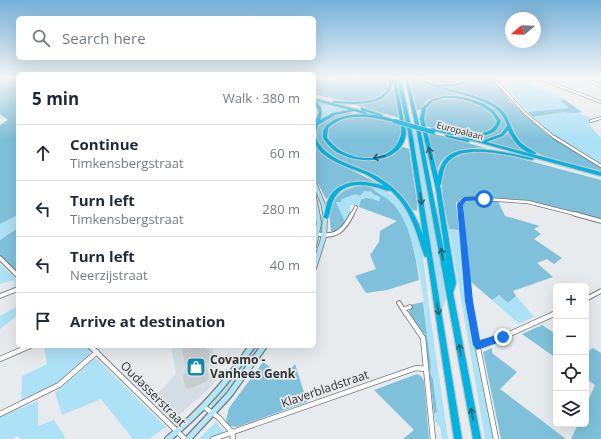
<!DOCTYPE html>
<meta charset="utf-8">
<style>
body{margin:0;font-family:"Open Sans",sans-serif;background:#f2f2f3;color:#1f2937}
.controls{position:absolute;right:12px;bottom:12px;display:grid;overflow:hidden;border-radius:6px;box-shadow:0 4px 16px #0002}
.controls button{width:36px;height:36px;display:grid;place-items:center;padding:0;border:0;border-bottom:1px solid #e0e1e3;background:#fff;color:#1f2937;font:20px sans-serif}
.compass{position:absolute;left:505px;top:12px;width:36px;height:36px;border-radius:50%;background:#fff;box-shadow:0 4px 16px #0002;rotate:251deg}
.stop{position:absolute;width:12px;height:12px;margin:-9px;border:3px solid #1a73e8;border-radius:50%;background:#fff}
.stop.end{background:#1a73e8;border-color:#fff;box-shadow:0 1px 4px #0008}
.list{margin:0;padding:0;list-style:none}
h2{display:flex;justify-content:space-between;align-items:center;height:52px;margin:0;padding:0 16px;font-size:17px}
h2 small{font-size:13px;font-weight:400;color:#747a83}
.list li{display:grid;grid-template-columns:26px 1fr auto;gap:12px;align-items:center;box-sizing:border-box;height:56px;padding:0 16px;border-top:1px solid #e0e1e3}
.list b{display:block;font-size:15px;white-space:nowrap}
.list p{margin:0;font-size:13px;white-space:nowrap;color:#747a83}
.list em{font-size:13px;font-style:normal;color:#747a83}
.icon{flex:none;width:22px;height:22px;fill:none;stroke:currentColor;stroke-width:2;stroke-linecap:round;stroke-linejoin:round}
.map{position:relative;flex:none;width:601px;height:439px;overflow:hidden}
.search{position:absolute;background:#fff;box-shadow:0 4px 16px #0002;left:16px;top:16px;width:300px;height:44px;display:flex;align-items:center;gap:10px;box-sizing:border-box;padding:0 14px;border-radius:6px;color:#747a83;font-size:15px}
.panel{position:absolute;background:#fff;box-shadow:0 4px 16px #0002;left:16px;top:72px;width:300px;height:276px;border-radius:6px}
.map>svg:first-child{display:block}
.built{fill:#d2dee3}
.green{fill:#ade1f6}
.forest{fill:#7fc1db}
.building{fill:#cacdcf}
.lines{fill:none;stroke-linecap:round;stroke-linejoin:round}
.street-far3-casing{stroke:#76797b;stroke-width:3.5}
.street-far2-casing{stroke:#76797b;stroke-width:4}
.street-far1-casing{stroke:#76797b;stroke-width:5.5}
.street-casing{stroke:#76797b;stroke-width:6}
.secondary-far2-casing{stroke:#76797b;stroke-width:5}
.secondary-far1-casing{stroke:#76797b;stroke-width:6}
.secondary-casing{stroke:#76797b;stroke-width:8}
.highway-casing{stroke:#c5c5c6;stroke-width:2.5}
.street-far3{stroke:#fff;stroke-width:2}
.street-far2{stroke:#fff;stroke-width:2.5}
.street-far1{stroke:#fff;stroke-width:3.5}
.street{stroke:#fff;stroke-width:4.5}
.secondary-far2{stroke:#b2e8f6;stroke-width:3.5}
.secondary-far1{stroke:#b2e8f6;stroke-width:4.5}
.secondary{stroke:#b2e8f6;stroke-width:5.5}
.highway{fill:#00b3e0;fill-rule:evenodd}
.highway-bridge-casing{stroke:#c5c5c6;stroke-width:5.5;stroke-linecap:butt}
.highway-bridge{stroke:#00b3e0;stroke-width:4}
.oneway{stroke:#1d6578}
.route{fill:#1a73e8}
.labels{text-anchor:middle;stroke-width:3.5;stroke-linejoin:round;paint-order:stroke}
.far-street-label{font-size:9px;fill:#303132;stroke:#e7ebed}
.near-poi-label{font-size:12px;font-weight:bold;fill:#303132;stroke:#e7ebed;text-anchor:start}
.near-street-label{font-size:12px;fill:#303132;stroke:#e7ebed}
</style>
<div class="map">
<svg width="601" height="439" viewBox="0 0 601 439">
<rect width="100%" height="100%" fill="#e7ebed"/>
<polygon class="built" points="171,346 212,346 219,377 209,389 174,419 153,399 176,374"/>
<g class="green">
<path d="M528,83L564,99L561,100L570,108L528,112C519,104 514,94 506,85Z"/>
<polygon points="317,102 346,110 347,110 332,113 322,118 324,110"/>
<polygon points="564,112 578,112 592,119 589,120 593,122 588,124 601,138 601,165 552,134 533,117"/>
<polygon points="412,128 416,129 447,296 442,311"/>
<path d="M370,186C387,189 401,199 410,215C424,242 425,277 429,307C435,351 442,395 448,439H442L440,427L435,421L434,414L437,412L433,379L430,373L431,367C425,323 423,253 400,215C392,201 380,197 370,186Z"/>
<polygon points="364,191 371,191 373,194 380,197 379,201 368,197 359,207 350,205 350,216 345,222 336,202 341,202 342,199"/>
<polygon points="18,215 18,228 0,240 0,224"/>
<polygon points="449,229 459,230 466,296 494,439 485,439"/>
<polygon points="0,264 18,281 18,287 9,291 15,284 13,280 0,284"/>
<polygon points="499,295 508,303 516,296 534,317 519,324 492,300"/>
<polygon points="18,306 18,315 0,329 0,316"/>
<polygon points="44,346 87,346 91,350 87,358 57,385 21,402 22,376 47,364"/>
<polygon points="256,346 261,346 214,408 211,408 211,405 239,371"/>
<polygon points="94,359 98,360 166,427 149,439 133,439 101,399 62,415 55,393"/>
<polygon points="38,401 38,426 54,420 65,437 63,439 20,439 18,436 12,439 0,439 0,417"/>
<polygon points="216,422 224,432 210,439 199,439"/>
</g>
<g class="forest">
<polygon points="0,78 18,78 18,215 0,224 0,125 8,120 0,114"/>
<path d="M314,78L322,80L389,78C390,114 335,100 314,94Z"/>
<path d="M409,78H416L430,85L486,103L502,114L508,127C502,136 491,140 480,139L477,136C549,125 430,72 421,110H417Z"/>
<path d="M419,78H466C457,91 431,83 419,78Z"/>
<path d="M471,78H493L510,101L547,134L601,167V171C581,168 538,158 523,144C512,133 512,118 500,109C485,97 463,94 445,88L444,86C454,86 464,86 471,78Z"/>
<path d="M394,89L399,118L352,104C367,102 383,100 394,89Z"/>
<path d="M446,99C459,99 502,104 495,126C483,143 442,130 426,126L425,109L432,102Z"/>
<polygon points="564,99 582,112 576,113 564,112 533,117 528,112 569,108 560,101"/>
<path d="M351,112L353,115C340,116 326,120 322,133C325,160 372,164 391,156C396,154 399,150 403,147L409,149L417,202V211C414,210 413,211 411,209C399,197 393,187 378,177C358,166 318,160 316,133C320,117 337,114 351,112Z"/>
<path d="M354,117L374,118L400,125C406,159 368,164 344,153C338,150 333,145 329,141L328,130L333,123Z"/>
<path d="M428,132L486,148C468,147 441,150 437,172Z"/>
<polygon points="509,133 510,134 530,153 488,142 496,140"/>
<polygon points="314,145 330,159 383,186 368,182 353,183 326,199 314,176"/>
<path d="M477,151L507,155L601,180V219L528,201L468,197L460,199L456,203L459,230L449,229C446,213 438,181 444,167C449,157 467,153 477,151Z"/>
<path d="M359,186H370C377,194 387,197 394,205C410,223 416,257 419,280L387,290L366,293L355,276L376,269L370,255L379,242L380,231L397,221L359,207L361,200C368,196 372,199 379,201L380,197L373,194L371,191H364L360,196L356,194L342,199L341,202H336L345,222L337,232L331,231C327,207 334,190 359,186Z"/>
<polygon points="468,201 498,201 505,216 540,226 534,229 541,234 534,239 562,258 554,264 547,259 537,263 553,277 513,291 516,296 508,303 499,295 492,300 470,281 463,203"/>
<polygon points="18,228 18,273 0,255 0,240"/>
<polygon points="423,302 431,367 430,373 433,379 437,412 434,414 425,335 408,313 412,307 410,305"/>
<polygon points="542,325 556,334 556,358 522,334"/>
<polygon points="492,348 492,353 517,372 500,389 566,439 501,439 483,352"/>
<polygon points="593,348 601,353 601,439 571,439 578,424 586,424 586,405 595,385 586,379 586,352"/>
<polygon points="263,362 284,377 295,364 307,402 237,427 229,426 226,420 229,408"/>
<polygon points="417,374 421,376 424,381 429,439 403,439 414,430 374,390"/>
</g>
<polygon class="building" points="191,346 205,346 206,350 209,349 211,361 206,363 209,377 206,382 189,389 185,387 183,376 186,370 182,349"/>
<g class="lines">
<defs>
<g id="street-far3">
<polyline points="493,78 526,114 555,138"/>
<polyline points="538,78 601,102"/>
<polyline points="584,78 601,86"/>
<polyline points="591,121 601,118"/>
</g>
<g id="street-far2">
<polyline points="554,137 601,166"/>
<polyline points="352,215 356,207"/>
<polyline points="461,215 460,202 469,198 528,202 579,215"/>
</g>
<g id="street-far1">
<polyline points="461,214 471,314"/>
<polyline points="575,214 601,221"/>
<path d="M318,234C336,238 344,230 352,214"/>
<polyline points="0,258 18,276"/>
<polyline points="0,296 18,289"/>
<polyline points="586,299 601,291"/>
<polyline points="399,303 406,314"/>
<polyline points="404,309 410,307"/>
<polyline points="555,314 556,313"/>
</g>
<g id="street">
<polyline points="406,313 423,338 433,439"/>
<polyline points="471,313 496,439"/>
<polyline points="477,345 503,337 556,313"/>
<polyline points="90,346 185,439"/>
<polyline points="0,359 30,346"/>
<polyline points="204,407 218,417 232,432"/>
<polyline points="0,414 59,385 97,352"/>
<polyline points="232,432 233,439"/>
<polyline points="213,439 416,368 426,369"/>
</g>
<g id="secondary-far2">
<polyline points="314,182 323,204 325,215"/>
<polyline points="314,196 318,215"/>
</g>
<g id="secondary-far1">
<polyline points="314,246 319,223 317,214"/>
<polyline points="314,268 324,236 325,214"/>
</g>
<g id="secondary">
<path d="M168,439C201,412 228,381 252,346"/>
<polyline points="188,439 229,395 264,346"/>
</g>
<g id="highway">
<path d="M390,78H396C398,91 401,104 403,117C404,122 406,128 406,133C403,163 362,165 341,154C333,151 328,145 323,138C323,135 323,131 324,129C325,127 326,125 328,124C343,111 379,112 396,121L394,122C372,117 346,111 328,128L327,138C332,144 336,148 343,152C363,163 396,160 401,134C402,129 400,123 400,119C397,105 395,92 393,79C392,83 392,88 390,91C380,107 350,104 334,103L332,102L334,101C349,102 378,105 387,90C389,87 389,81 390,78Z"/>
<path d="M397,78H401L412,132L462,439H454L427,257H425L424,255C415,229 411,209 390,190L388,191C371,185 347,179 335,197C331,203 331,212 328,218L326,219L323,217C326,210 326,203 330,196C342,178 366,180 384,186C378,181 372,178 365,174C349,167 314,158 314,137H316C317,140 318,143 320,145C331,160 352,165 368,172C397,185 413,206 423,235L408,132Z"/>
<path d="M405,78H408L421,133L447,266L436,190L420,119L422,108L431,100L443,96H456L471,99L484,104L494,111L501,121C500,124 498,128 496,130C487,139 465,136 454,135H452L431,130L430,129L432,128C447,132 478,139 492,129C494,127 496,124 497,121L492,113L482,106L469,101L456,98H443L433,101L426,108L424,119L438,176C439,169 442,162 447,157C465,141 511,154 532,158L534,159L532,160C512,156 468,144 451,159C443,165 443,175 441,184L440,185L456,283L453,293L481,439H473L417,133Z"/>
<path d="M416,78H420L436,85L438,84C449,85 459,86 467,78H470C464,87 451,87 440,86C458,92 490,97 503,111C510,119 511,130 517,138C522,146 530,148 536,153V154C523,154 513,141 508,130L503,136L486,142L601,172V176L463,138L462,137L464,136L482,141L501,134L507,126C506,122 504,118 502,115C487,94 438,93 416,78Z"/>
<path d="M314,98L366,112L367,113L365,114L354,111L335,115L318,125L316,132L314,133V126L319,112L318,109L314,103ZM316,101L350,110L333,113L320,120C323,112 322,107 316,101Z"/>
<polygon points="361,108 363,108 383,115 381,116 361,110"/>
<polygon points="446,135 468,140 470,141 468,142 447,137 445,136"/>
</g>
</defs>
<use href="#street-far3" class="street-far3-casing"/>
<use href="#street-far2" class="street-far2-casing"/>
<use href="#street-far1" class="street-far1-casing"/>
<use href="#street" class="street-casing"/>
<use href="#secondary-far2" class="secondary-far2-casing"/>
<use href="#secondary-far1" class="secondary-far1-casing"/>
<use href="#secondary" class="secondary-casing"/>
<use href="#highway" class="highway-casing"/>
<use href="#street-far3" class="street-far3"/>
<use href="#street-far2" class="street-far2"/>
<use href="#street-far1" class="street-far1"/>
<use href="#street" class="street"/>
<use href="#secondary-far2" class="secondary-far2"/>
<use href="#secondary-far1" class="secondary-far1"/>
<use href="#secondary" class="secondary"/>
<use href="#highway" class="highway"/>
<defs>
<polyline id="highway-bridge" points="394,121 433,132"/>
</defs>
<use href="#highway-bridge" class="highway-bridge-casing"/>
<use href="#highway-bridge" class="highway-bridge"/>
</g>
<defs><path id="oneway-shaft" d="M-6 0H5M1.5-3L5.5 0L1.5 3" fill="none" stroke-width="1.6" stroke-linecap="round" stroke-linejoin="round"/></defs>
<g class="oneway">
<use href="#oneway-shaft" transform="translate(430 153) rotate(-103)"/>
<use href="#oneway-shaft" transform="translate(379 157) rotate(169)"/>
<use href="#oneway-shaft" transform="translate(421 199) rotate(81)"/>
<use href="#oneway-shaft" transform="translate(442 254) rotate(-101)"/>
<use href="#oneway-shaft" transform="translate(438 309) rotate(81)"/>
<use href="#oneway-shaft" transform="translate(460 350) rotate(-100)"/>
<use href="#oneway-shaft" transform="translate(472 414) rotate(-101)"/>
</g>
<linearGradient id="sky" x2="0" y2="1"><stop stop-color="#75b1da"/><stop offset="0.56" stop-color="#f4f6f7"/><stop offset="1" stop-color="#f4f6f7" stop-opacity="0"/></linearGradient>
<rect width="601" height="139" fill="url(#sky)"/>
<polygon class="route" points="484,197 486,197 486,200 466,201 463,205 473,301 480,340 503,333 508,337 506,340 477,350 473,345 465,301 457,204 464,197"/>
<defs>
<symbol id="shop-square" viewBox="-11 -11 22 22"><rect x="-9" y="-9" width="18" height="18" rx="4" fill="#138bae" stroke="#e7ebed"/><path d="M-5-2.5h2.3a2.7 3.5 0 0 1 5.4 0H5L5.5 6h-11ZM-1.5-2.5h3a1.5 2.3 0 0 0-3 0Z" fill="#fff"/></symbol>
</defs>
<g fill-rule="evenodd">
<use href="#shop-square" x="185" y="356" width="22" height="22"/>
</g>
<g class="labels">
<g class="far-street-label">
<text transform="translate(460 131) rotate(15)" y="3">Europalaan</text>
</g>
<g class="near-poi-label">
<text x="210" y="364">Covamo -<tspan x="210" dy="14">Vanhees Genk</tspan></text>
</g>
<g class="near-street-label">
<text transform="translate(325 389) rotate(-19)" y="4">Klaverbladstraat</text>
<text transform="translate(153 394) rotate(45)" y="4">Oudasserstraat</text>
</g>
</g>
</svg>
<div class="controls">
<button>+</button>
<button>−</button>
<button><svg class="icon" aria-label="locate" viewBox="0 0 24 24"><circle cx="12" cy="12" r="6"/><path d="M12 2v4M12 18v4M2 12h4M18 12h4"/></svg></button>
<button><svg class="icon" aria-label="layers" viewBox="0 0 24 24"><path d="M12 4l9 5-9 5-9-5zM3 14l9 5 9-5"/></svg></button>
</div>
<svg class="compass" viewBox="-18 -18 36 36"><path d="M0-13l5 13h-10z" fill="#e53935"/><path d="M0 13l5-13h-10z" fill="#747a83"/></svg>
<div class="stop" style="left:484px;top:199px"></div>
<div class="stop end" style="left:503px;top:337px"></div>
<div class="search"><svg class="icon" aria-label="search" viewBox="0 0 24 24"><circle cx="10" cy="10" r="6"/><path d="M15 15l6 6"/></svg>Search here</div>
<section class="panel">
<h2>5 min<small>Walk · 380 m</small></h2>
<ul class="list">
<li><svg class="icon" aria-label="ahead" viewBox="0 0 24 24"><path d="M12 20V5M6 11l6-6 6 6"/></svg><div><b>Continue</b><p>Timkensbergstraat</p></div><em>60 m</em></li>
<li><svg class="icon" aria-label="left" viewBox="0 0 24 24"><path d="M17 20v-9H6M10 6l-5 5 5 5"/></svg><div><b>Turn left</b><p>Timkensbergstraat</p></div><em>280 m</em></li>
<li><svg class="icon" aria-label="left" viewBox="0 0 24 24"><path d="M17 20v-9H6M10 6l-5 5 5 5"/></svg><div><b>Turn left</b><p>Neerzijstraat</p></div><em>40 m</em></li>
<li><svg class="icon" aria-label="arrive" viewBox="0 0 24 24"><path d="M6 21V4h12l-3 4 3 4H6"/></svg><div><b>Arrive at destination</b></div></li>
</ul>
</section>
</div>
